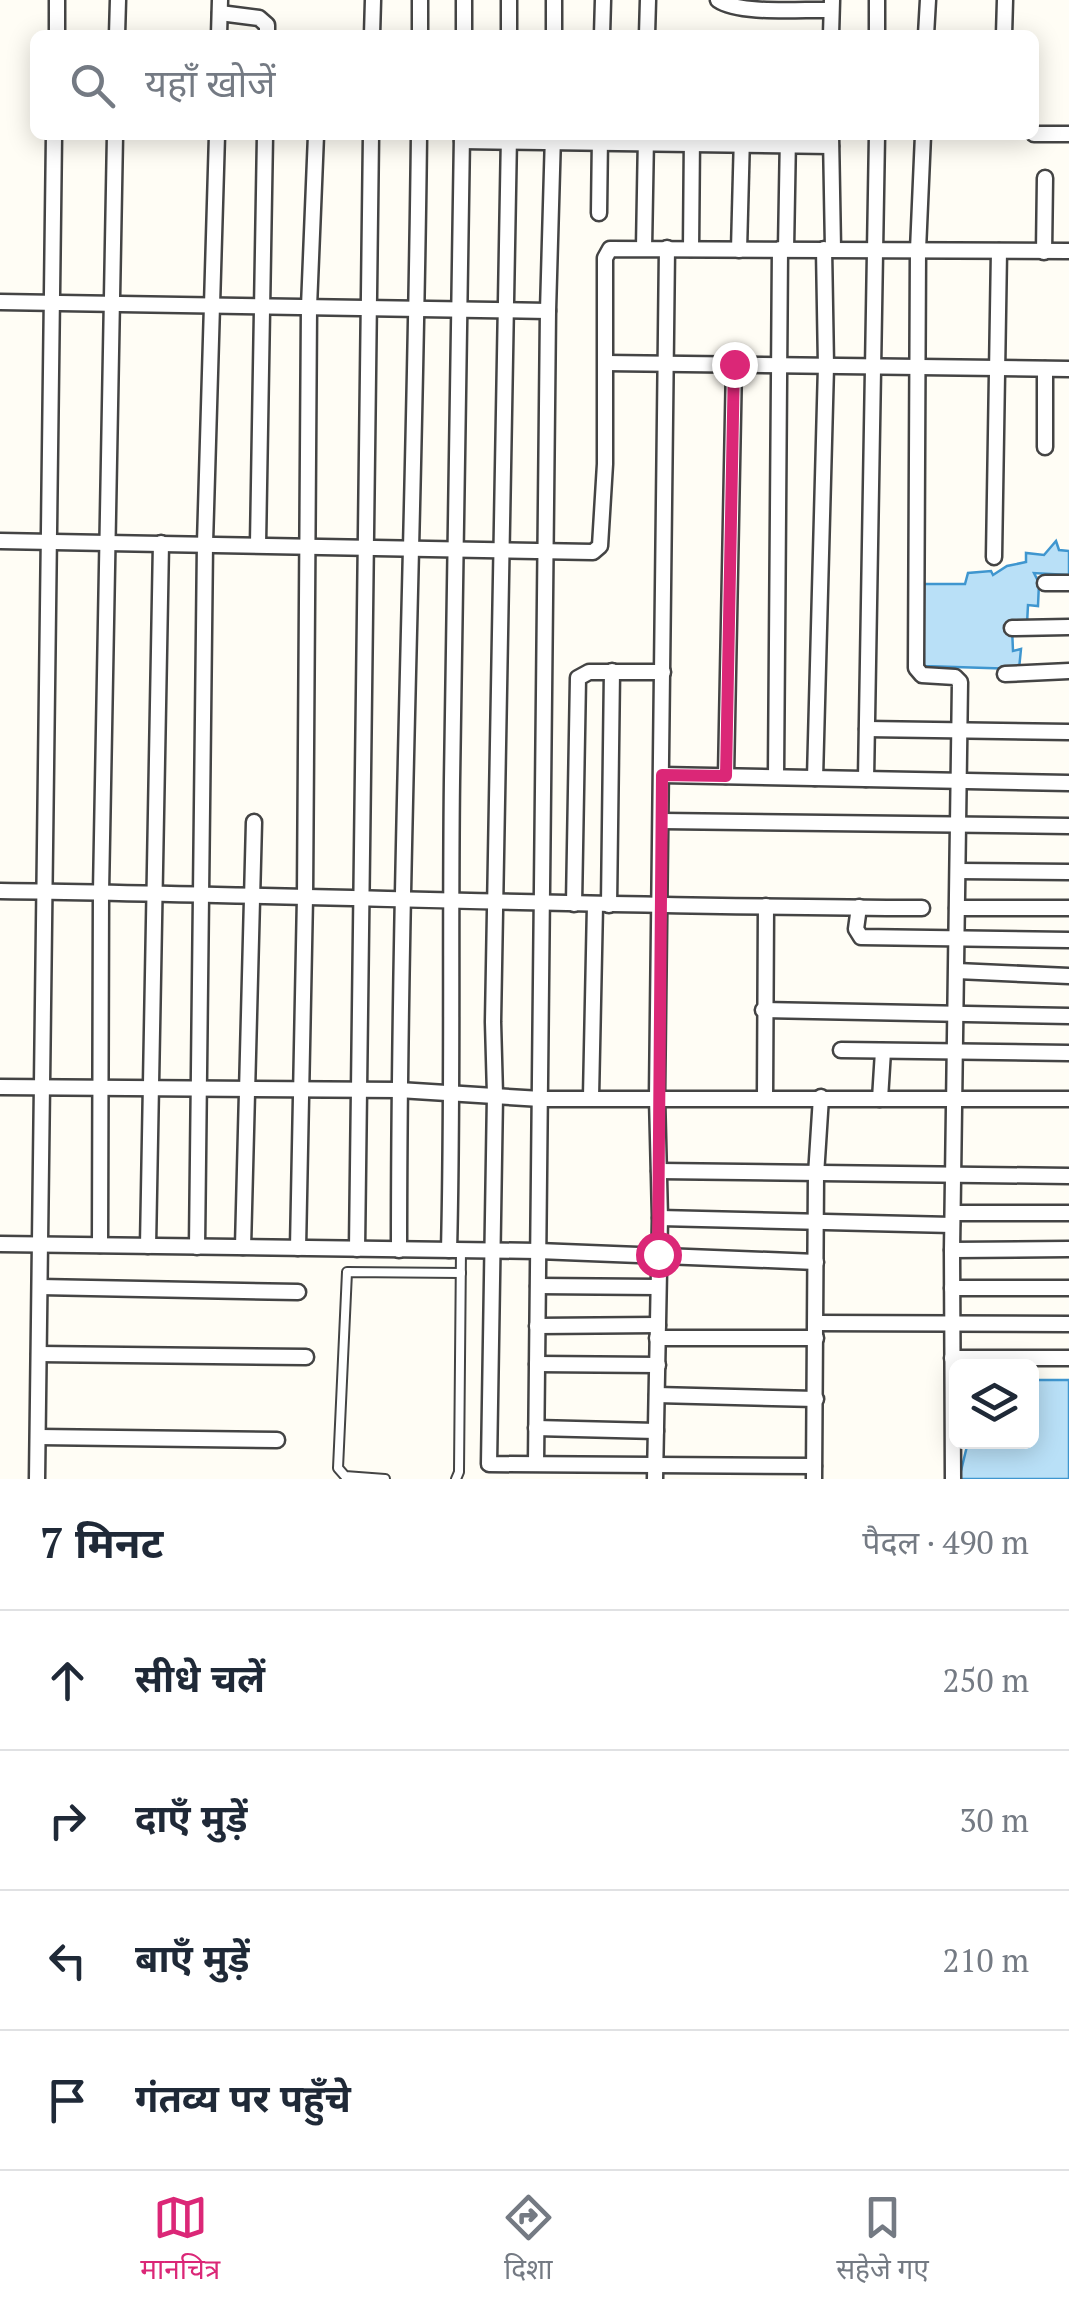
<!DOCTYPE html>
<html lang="hi">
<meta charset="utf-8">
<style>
body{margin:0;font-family:"PT Serif","Noto Sans Devanagari",serif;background:#f2f2f3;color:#1f2937}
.controls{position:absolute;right:30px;bottom:30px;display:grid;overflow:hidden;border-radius:15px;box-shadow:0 5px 25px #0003}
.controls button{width:90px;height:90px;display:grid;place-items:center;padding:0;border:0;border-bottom:2px solid #e0e1e3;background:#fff;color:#1f2937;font:50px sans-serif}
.stop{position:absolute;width:30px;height:30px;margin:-22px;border:8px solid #db2777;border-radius:50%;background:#fff}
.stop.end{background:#db2777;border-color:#fff;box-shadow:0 2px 10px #0008}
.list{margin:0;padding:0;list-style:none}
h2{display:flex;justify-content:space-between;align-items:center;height:130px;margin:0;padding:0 40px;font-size:42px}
h2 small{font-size:32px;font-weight:400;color:#747a83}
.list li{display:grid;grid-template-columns:65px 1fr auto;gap:30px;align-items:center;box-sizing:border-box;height:140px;padding:0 40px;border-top:2px solid #e0e1e3}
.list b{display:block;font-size:38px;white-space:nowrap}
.list em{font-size:32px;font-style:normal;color:#747a83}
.icon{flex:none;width:55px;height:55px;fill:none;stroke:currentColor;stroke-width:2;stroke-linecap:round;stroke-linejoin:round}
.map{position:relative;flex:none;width:1069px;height:1479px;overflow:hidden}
.search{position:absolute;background:#fff;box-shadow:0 5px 25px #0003;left:30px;right:30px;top:30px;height:110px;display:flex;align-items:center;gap:25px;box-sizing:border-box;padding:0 35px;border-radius:15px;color:#747a83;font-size:38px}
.sheet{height:690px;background:#fff}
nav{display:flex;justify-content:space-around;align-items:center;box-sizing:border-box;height:140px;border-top:2px solid #e0e1e3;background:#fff;font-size:28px;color:#747a83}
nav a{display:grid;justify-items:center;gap:5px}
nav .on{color:#db2777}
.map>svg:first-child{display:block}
.water{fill:#b9e0f7;stroke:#3f96cf;stroke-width:2.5}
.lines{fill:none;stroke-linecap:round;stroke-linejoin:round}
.lane-casing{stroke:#444;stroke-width:12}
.street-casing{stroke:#444;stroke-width:19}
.lane{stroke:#fff;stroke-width:8}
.street{stroke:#fff;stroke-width:14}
.route{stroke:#db2777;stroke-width:12}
</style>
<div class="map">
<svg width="1069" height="1479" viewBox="0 0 1069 1479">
<rect width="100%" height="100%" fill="#fffdf5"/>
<g class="water">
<polygon points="1056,541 1059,550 1069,551 1069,575 1034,573 1039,583 1038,606 1028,605 1027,624 1012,628 1013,651 1021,649 1019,669 924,666 923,584 965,584 968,573 991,571 993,575 1007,566 1026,562 1026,553 1044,555"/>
<polygon points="1032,1380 1069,1380 1069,1479 959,1479 968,1442 1032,1442"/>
</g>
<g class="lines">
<defs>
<g id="lane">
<polyline points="385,1479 345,1476 338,1468 347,1272 461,1273"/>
<polyline points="456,1479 459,1472 461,1250"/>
</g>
<g id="street">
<path d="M718,0C740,15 803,9 831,10"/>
<polyline points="220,13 259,18 267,25 267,35"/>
<polyline points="57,35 57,0"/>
<polyline points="117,35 118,0"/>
<polyline points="219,35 220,0"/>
<polyline points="372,35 373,0"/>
<polyline points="420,35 420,0"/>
<polyline points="464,35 464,0"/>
<polyline points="509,35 509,0"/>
<polyline points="554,35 554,0"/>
<polyline points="602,35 603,0"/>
<polyline points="647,35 648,0"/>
<polyline points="831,35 832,0"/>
<polyline points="877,35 877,0"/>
<polyline points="926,35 928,0"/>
<polyline points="1004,35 1005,0"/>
<polyline points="1034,134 1069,134"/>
<polyline points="509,135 493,1022 495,1095 489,1464 814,1466"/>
<polyline points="831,135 833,249"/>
<polyline points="923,135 918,250 916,668 922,675 955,677 960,682 952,1250 953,1479"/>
<polyline points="462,141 831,146"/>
<polyline points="599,213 600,136"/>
<polyline points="644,248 646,136"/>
<polyline points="691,249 692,135"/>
<polyline points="786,249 788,135"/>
<polyline points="739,250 742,135"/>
<polyline points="1044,252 1045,178"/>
<polyline points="0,302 548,311"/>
<polyline points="606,363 1069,369"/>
<polyline points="1045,369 1045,447"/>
<polyline points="0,541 593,552 600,546 605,464 605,258 610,249 1069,251"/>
<polyline points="258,544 265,135"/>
<polyline points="994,557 999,251"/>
<polyline points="1045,583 1069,583"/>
<polyline points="1012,628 1069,627"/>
<polyline points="1005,674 1069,671"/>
<polyline points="867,729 1069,732"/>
<polyline points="662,775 1069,783"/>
<polyline points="726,776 734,364"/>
<polyline points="776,776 780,249"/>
<polyline points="815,778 826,366 824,249"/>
<polyline points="866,779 877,135"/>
<polyline points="662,821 1069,826"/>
<polyline points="958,871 1069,872"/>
<path d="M0,891C307,895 614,907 922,908"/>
<polyline points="574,904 578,678 589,672 663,672"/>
<polyline points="609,905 612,671"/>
<polyline points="859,907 856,929 861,937 1069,940"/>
<polyline points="957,908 1069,908"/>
<polyline points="957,971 1069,976"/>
<polyline points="763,1010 1069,1016"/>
<polyline points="841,1050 1069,1053"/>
<polyline points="0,1087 399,1090 541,1099 1069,1099"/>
<polyline points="591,1097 595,905"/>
<polyline points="765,1098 766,906"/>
<polyline points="880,1099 883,1051"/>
<polyline points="659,1171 1069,1176"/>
<polyline points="953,1213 1069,1213"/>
<polyline points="660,1218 952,1225"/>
<polyline points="0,1244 538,1251 816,1262"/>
<polyline points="100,1245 101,892 115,135"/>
<polyline points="148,1246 161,543"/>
<polyline points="197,1247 205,543 217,135"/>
<polyline points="243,1247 254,822"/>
<polyline points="298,1248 305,897 309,307 316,135"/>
<polyline points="357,1249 371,135"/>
<path d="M399,1250C399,878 415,507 419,135"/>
<path d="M449,1250C453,1093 450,937 452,780C454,565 460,350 462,135"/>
<polyline points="952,1250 1069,1249"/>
<polyline points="538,1286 658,1287"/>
<polyline points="40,1287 298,1292"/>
<polyline points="952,1288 1069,1288"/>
<polyline points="816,1323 1069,1324"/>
<polyline points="537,1326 658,1325"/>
<polyline points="657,1338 816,1338"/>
<polyline points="39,1354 306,1357"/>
<polyline points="952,1358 1069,1358"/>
<polyline points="537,1364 658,1365"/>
<polyline points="657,1395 816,1399"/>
<polyline points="536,1428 656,1431"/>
<polyline points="39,1437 277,1440"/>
<polyline points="536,1463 548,311 553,135"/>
<polyline points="37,1479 54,135"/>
<polyline points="655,1479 660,1218 657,1097 667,248"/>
<polyline points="814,1479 816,1175 821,1097"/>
</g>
</defs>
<use href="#lane" class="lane-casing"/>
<use href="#street" class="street-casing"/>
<use href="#lane" class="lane"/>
<use href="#street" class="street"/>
</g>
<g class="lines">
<polyline class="route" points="658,1254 662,775 726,776 734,364"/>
</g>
</svg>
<div class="controls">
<button><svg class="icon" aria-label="layers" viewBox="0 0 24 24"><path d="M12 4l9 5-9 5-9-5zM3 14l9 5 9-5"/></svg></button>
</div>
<div class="stop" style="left:658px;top:1254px"></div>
<div class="stop end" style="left:734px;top:364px"></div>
<div class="search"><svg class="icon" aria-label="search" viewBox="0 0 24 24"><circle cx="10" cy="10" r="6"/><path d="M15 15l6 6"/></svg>यहाँ खोजें</div>
</div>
<section class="sheet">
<h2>7 मिनट<small>पैदल · 490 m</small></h2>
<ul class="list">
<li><svg class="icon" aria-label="ahead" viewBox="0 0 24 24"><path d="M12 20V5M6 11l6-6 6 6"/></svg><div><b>सीधे चलें</b></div><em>250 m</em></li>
<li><svg class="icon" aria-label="right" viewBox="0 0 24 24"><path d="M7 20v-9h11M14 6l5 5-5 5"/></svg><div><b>दाएँ मुड़ें</b></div><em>30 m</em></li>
<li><svg class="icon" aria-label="left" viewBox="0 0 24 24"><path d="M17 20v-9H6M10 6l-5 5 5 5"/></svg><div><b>बाएँ मुड़ें</b></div><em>210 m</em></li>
<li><svg class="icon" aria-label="arrive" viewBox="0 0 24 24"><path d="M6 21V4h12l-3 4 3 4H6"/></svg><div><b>गंतव्य पर पहुँचे</b></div></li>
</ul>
</section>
<nav>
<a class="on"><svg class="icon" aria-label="map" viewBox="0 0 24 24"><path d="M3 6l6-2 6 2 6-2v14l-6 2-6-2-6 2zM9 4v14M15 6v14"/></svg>मानचित्र</a>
<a><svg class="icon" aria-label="directions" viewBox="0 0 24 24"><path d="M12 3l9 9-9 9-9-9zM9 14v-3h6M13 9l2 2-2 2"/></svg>दिशा</a>
<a><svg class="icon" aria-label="saved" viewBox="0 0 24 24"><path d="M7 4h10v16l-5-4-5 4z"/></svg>सहेजे गए</a>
</nav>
